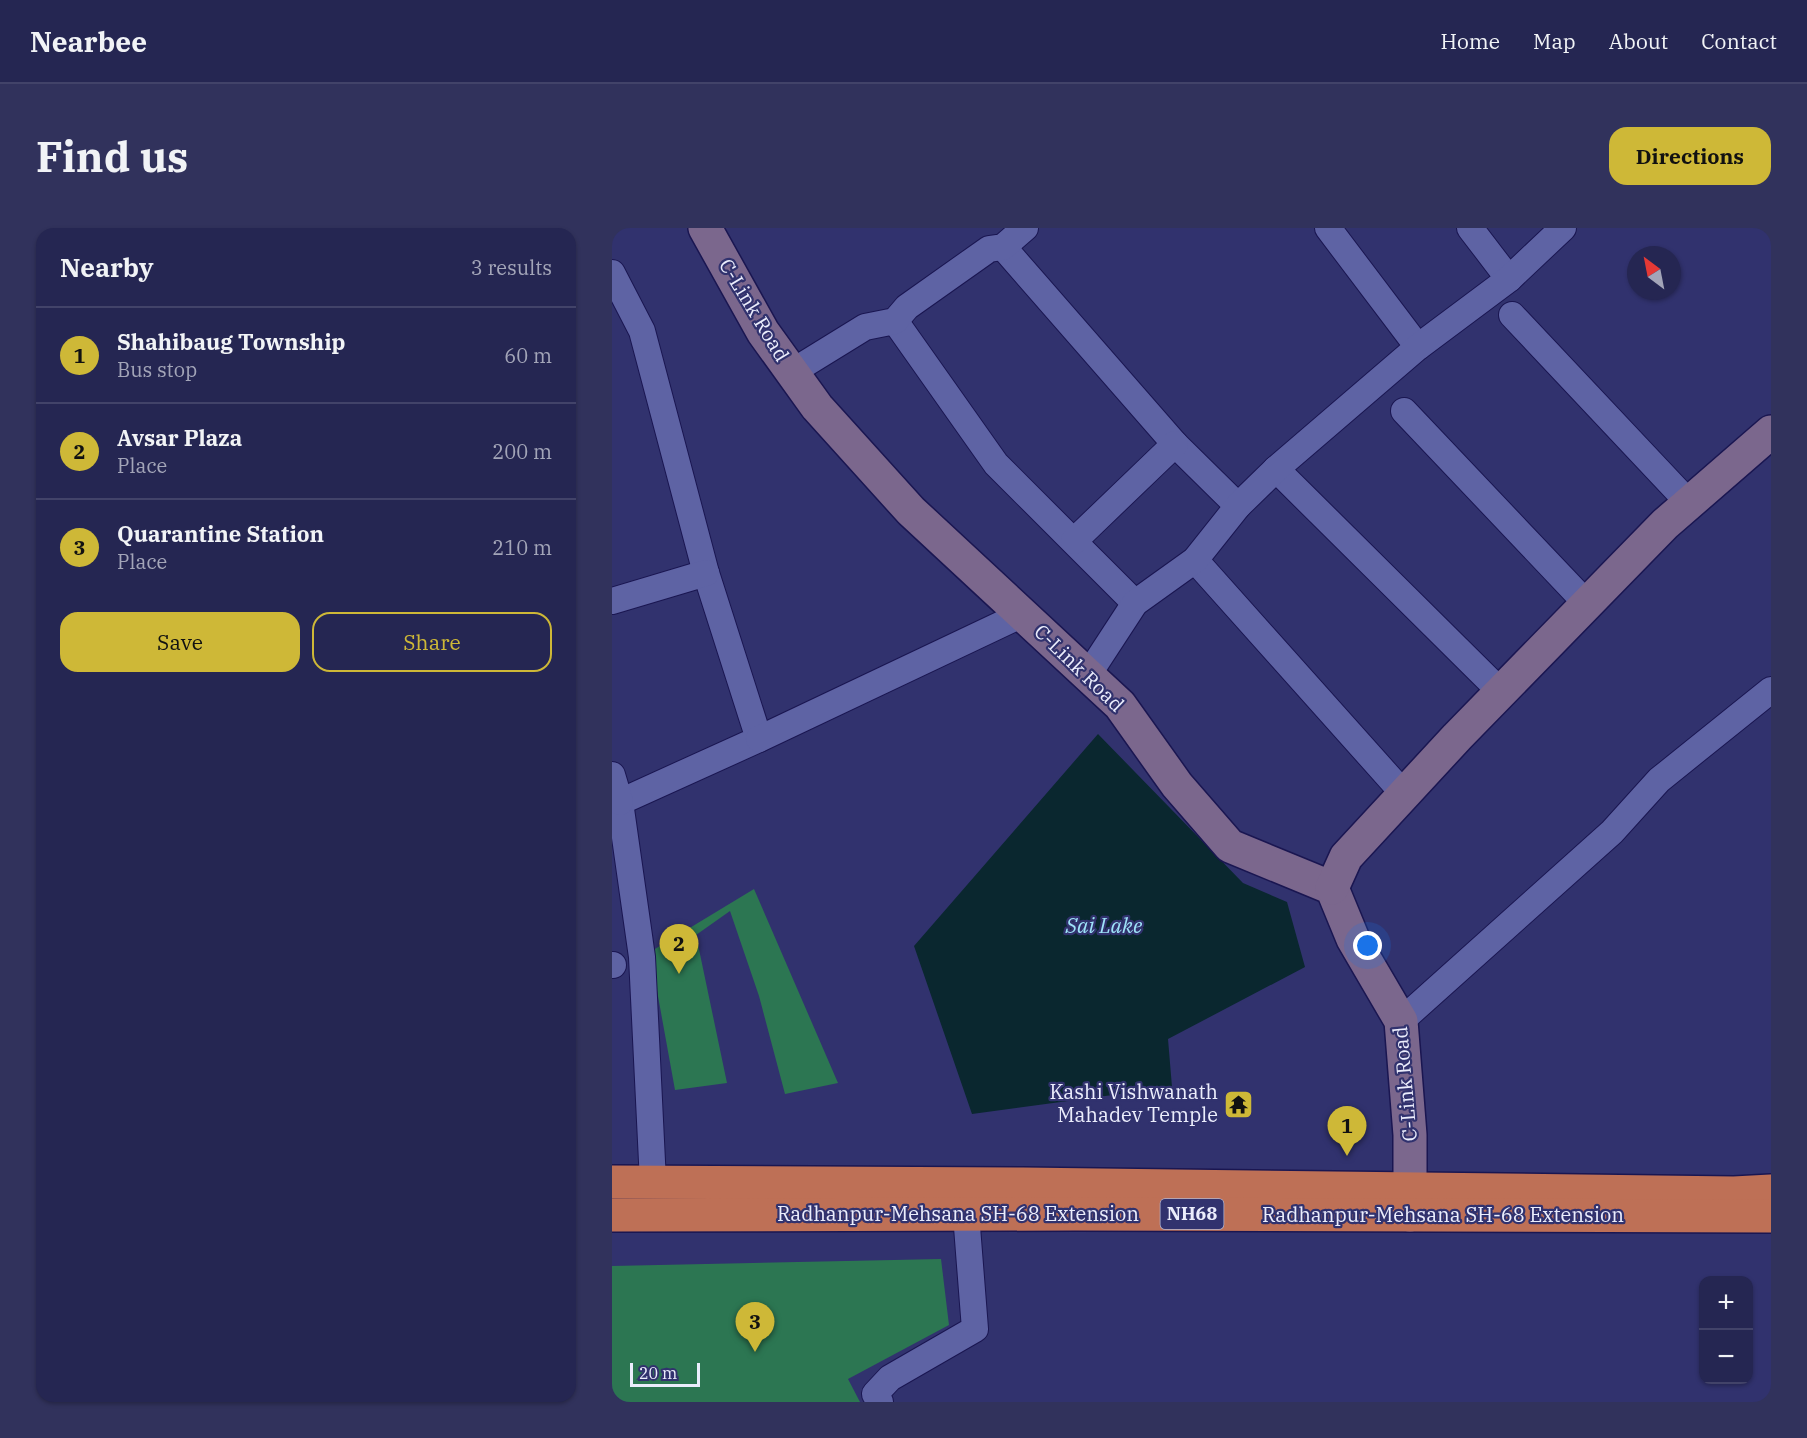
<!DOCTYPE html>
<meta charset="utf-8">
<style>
body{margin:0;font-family:"IBM Plex Serif",serif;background:#31325c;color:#f1f3f6}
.controls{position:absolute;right:18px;bottom:18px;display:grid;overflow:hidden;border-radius:12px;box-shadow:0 2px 4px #0004}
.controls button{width:54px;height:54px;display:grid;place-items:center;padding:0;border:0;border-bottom:2px solid #424369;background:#252652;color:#f1f3f6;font:30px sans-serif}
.compass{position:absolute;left:1015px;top:18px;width:54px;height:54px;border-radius:50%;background:#252652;box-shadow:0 2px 4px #0004;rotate:328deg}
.scale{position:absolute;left:18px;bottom:15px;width:70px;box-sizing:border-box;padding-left:6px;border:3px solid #ebedfc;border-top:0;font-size:16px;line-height:21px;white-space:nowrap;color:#ebedfc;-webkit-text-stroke:4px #31326e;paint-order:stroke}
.you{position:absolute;left:756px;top:718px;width:21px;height:21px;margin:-15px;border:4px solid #fff;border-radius:50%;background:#1a73e8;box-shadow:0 0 0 9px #1a73e833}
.badge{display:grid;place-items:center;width:39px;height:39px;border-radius:50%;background:#ceb837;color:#111;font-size:20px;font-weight:700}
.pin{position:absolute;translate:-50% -50px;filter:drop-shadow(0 2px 3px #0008)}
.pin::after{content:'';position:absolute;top:32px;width:21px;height:18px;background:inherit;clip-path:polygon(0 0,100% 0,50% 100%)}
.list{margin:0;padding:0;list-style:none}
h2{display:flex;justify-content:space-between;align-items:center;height:78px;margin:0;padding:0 24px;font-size:26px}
h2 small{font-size:20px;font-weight:400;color:#a3a5b8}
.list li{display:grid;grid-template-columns:39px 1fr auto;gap:18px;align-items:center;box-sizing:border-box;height:96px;padding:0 24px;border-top:2px solid #424369}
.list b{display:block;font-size:22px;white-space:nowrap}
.list p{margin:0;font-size:20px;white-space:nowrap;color:#a3a5b8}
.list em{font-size:20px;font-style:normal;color:#a3a5b8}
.actions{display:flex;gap:12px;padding:18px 24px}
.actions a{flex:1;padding:14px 0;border:2px solid #ceb837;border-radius:18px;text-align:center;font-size:21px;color:#ceb837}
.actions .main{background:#ceb837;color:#111}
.map{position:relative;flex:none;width:1159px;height:1174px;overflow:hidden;border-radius:18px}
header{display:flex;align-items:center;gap:36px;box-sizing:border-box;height:84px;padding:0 30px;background:#252652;border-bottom:2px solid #424369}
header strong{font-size:28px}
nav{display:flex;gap:33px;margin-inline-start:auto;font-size:21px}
.intro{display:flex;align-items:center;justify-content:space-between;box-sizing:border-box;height:144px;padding:0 36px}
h1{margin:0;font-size:42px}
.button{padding:15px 27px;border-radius:18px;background:#ceb837;color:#111;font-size:21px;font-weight:700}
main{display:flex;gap:36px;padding:0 36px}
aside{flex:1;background:#252652;border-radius:18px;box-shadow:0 2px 4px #0004}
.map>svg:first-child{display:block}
.water{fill:#0a272f}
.building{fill:#2c7652}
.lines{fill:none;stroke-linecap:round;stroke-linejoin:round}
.street-casing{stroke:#1a1651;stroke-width:28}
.secondary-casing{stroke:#1a1651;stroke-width:36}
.highway-casing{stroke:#1a1651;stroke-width:36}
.street{stroke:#5e63a4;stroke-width:26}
.secondary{stroke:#7b678d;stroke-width:33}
.highway{stroke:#be7056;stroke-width:33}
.labels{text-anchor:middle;stroke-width:4.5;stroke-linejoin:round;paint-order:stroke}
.shield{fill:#31326e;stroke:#b3b5d1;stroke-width:1.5}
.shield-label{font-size:18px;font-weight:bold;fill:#ebedfc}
.street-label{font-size:20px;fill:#ebedfc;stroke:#31326e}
.poi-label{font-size:20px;fill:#ebedfc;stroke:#31326e;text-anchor:end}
.water-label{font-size:21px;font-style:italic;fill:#9ee3f8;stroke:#31326e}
</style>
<header>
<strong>Nearbee</strong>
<nav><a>Home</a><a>Map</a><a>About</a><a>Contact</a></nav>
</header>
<div class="intro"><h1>Find us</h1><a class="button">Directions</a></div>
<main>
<aside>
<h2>Nearby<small>3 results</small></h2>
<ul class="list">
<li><span class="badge">1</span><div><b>Shahibaug Township</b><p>Bus stop</p></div><em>60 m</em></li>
<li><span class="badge">2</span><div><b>Avsar Plaza</b><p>Place</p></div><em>200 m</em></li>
<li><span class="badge">3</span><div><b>Quarantine Station</b><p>Place</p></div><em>210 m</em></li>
</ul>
<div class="actions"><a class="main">Save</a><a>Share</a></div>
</aside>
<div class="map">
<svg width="1159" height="1174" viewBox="0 0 1159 1174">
<rect width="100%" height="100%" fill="#31326e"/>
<polygon class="water" points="486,506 631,655 675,674 693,739 556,811 560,859 360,886 302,718"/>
<g class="building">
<polygon points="142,661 226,855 173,866 147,768 118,683 84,707 115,855 63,862 38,724"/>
<polygon points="329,1031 337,1097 236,1151 248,1174 0,1174 0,1038"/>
</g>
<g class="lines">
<defs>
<g id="street">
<polyline points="716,0 806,119"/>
<polyline points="858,0 897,51"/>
<polyline points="391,19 563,216 626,278"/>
<polyline points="0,45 30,103 94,345 147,511 8,574 30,729 41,954"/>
<polyline points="900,87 1077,275"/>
<polyline points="283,93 384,236 523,375"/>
<polyline points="180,144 253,99 283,93 295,79 377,21 391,19 413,0"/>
<polyline points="792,183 976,377"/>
<polyline points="664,241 889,464"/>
<polyline points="462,313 563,216"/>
<polyline points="583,332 792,566"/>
<polyline points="0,373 94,345"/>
<polyline points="476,447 523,375 583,332 626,278 664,241 806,119 897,51 951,0"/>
<polyline points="147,511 411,386"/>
<polyline points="0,547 8,574"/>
<polyline points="0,737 1,737"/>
<polyline points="789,793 1000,604 1047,552 1159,462"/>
<polyline points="268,1174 263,1166 278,1150 363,1101 354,986 354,967"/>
</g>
<g id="secondary">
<polyline points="93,0 151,104 205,179 299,283 508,477 565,557 618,618 720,660 741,711 789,793 798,907 798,987"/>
<polyline points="720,660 734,629 845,509 1053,296 1159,204"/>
</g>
<g id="highway">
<polyline points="0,954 411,956 1122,965 1159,963"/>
<polyline points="0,987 463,986 1159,988"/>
</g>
</defs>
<use href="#street" class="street-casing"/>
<use href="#secondary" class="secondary-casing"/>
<use href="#highway" class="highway-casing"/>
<use href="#street" class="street"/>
<use href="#secondary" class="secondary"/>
<use href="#highway" class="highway"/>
</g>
<defs>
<symbol id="temple-square" viewBox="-11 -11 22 22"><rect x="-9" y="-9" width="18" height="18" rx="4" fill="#ceb837" stroke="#31326e"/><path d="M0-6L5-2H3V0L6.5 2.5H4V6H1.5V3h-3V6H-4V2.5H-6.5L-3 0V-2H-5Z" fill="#111"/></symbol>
</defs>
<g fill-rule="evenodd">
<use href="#temple-square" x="610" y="860" width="33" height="33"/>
</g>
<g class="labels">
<rect class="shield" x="548.5" y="971" width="63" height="30" rx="4.5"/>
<g class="shield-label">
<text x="580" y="992">NH68</text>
</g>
<g class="street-label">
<text transform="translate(142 82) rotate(59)" y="7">C-Link Road</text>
<text transform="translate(467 440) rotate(44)" y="7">C-Link Road</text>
<text transform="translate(793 856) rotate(-95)" y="7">C-Link Road</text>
<text x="346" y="993">Radhanpur-Mehsana SH-68 Extension</text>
<text x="831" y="994">Radhanpur-Mehsana SH-68 Extension</text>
</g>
<g class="poi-label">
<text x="606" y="871">Kashi Vishwanath<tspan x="606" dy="23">Mahadev Temple</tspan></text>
</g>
<g class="water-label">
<text x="492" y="705">Sai Lake</text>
</g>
</g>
</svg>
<div class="controls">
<button>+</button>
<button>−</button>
</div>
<svg class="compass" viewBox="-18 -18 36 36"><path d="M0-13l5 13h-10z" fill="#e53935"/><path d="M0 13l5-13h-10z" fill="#a3a5b8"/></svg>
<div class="scale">20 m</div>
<div class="you"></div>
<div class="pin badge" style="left:735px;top:928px">1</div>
<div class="pin badge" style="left:67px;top:746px">2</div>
<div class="pin badge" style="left:143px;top:1124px">3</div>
</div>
</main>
